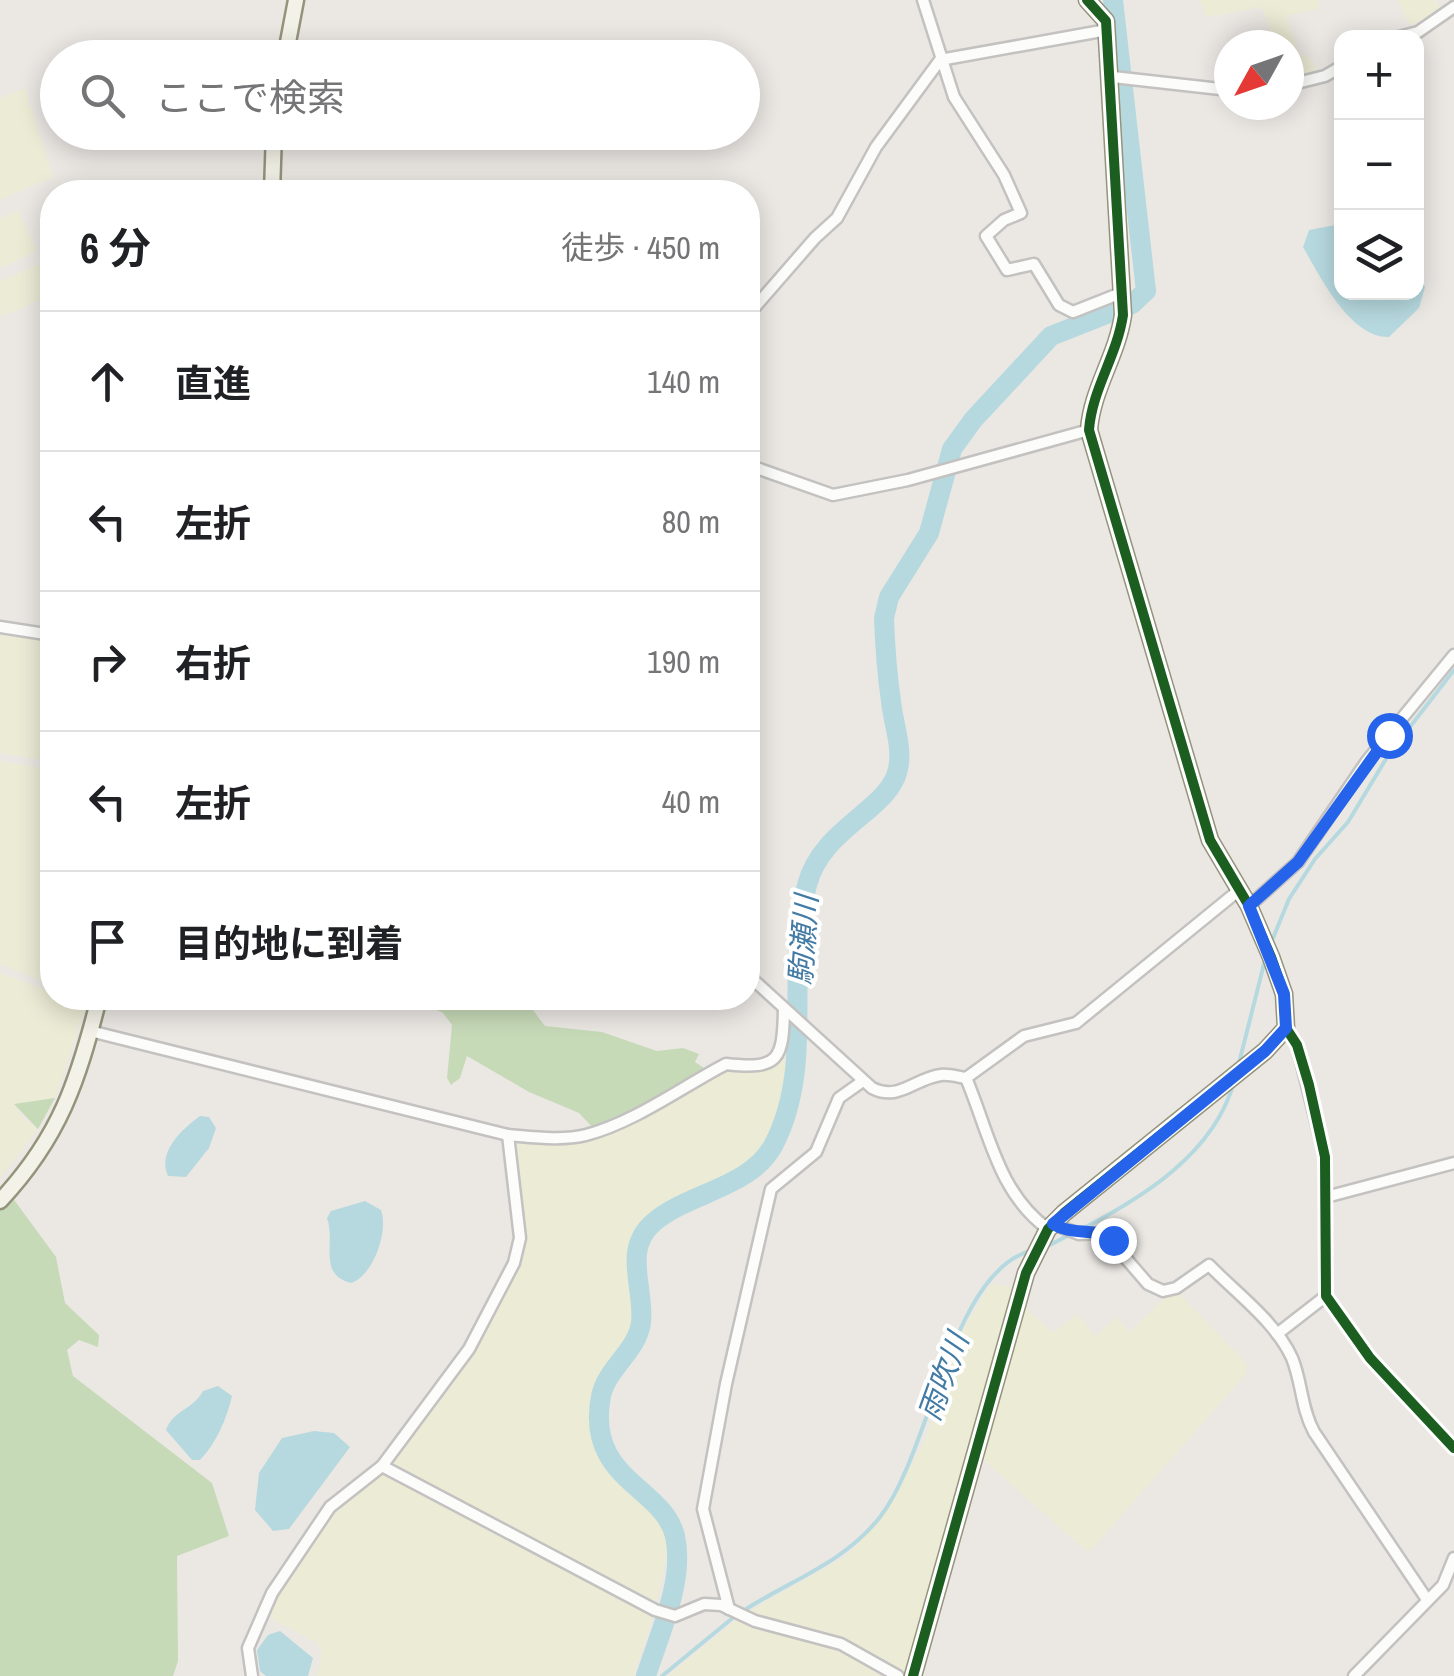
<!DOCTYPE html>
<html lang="ja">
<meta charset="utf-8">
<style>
body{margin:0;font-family:"Archivo Narrow","Noto Sans JP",sans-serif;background:#f6f6f6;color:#202124}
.controls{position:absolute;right:30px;top:30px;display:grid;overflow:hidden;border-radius:20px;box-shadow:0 5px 25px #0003}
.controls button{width:90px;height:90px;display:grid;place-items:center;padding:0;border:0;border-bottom:2px solid #e0e0e0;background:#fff;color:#202124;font:50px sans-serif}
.compass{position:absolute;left:1214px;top:30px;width:90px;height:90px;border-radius:50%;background:#fff;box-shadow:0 5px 25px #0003;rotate:230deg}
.stop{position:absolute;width:30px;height:30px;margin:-22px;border:8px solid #2563eb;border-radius:50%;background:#fff}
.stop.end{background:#2563eb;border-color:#fff;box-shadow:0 2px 10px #0008}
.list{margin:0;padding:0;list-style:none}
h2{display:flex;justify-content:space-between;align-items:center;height:130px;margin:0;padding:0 40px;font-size:42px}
h2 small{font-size:32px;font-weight:400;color:#757577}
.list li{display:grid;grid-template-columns:65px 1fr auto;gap:30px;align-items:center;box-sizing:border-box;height:140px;padding:0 40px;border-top:2px solid #e0e0e0}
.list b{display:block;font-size:38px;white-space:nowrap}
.list em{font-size:32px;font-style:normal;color:#757577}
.icon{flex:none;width:55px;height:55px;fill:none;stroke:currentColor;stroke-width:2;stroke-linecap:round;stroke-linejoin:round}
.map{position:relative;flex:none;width:1454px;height:1676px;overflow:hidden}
.search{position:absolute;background:#fff;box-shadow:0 5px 25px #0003;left:40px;top:40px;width:720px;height:110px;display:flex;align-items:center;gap:25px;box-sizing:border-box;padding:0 35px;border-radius:55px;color:#757577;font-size:38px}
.panel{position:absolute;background:#fff;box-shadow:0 5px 25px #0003;left:40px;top:180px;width:720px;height:830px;border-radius:40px}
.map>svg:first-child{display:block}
.farmland{fill:#ecebd6}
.forest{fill:#c7dab8}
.water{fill:#b6d9df}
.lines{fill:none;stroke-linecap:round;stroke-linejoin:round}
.stream{stroke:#b6d9df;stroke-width:4}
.river{stroke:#b6d9df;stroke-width:20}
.street-casing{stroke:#c3c2c0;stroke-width:15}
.secondary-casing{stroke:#94947c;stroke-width:19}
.street{stroke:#fcfcfb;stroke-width:10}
.secondary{stroke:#f3f2e8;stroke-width:14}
.cycleway-casing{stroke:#fff;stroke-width:16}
.cycleway{stroke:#1b5e20;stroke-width:10}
.route{stroke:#2563eb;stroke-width:12}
.labels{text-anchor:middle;stroke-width:8;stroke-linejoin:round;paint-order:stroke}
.water-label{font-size:30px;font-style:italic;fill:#437ba5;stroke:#fff}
</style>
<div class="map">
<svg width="1454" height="1676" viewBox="0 0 1454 1676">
<rect width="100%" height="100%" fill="#ebe8e4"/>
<g class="farmland">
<polygon points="1200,0 1318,0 1320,8 1287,16 1299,54 1311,58 1319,75 1289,83 1289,45 1275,45 1262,7 1206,17"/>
<polygon points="1397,0 1436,0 1440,6 1432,15 1410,25"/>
<polygon points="25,88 53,177 0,200 0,98"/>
<polygon points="18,210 37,251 0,268 0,218"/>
<polygon points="52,259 52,295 0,317 0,281"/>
<polygon points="0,632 52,641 52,762 0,753"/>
<polygon points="0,761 52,770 52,985 0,964"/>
<polygon points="0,973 52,992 52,998 87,1003 55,1098 15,1104 21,1116 38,1129 0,1178"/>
<polygon points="784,1051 786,1067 775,1125 761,1151 739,1172 653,1212 631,1239 628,1251 635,1311 629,1336 594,1395 593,1427 599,1455 618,1482 663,1525 670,1541 655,1606 390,1467 388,1461 477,1342 517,1262 511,1147 516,1139 586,1137 707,1081 719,1071 763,1068"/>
<polygon points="992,1283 1015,1288 905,1675 811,1629 746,1613 845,1557 881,1519 925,1440 958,1337"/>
<polygon points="1178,1292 1247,1364 1246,1374 1091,1550 1085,1550 979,1456 1024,1306 1053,1333 1077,1314 1095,1336 1117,1317 1130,1332 1168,1295"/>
<polygon points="382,1469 654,1613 634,1676 317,1676 322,1652 317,1643 266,1616 274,1594 340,1501"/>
<polygon points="739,1618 839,1648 888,1676 667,1676"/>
</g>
<g class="forest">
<polygon points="412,998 515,998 530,1006 545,1026 602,1032 657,1051 683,1048 699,1054 695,1062 710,1072 594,1129 579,1113 529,1092 467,1056 460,1078 451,1085 447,1078 452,1025 443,1013"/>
<polygon points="55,1098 38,1129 14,1104"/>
<polygon points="12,1197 56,1257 65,1303 99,1335 98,1347 79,1340 67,1350 73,1376 212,1483 229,1536 177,1556 178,1661 173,1676 0,1676 0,1210"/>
</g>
<g class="water">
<path d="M1341,224L1342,292H1416L1417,272L1425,287L1419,308L1389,337C1350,338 1320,276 1303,247L1309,230Z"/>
<path d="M200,1116L209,1117L216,1128L209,1148L186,1177L168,1176C157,1152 181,1130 200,1116Z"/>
<path d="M365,1201L381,1210C389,1231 373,1276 351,1283C317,1274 336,1243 327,1218L331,1211Z"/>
<path d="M218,1386L232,1396C227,1418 216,1444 200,1460H192L166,1430C174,1409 193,1410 203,1391Z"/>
<polygon points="314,1431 334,1433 350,1447 289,1529 273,1531 255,1510 259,1473 282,1438"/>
<polygon points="280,1631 313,1658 308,1676 266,1676 260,1671 257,1650 268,1635"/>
</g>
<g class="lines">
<g class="stream">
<polyline points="1271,943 1289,899 1315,859 1348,822 1389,754 1454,670"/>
<polyline points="1239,1063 1266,956"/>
<path d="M1080,1230C1142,1198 1214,1154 1234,1082"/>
<polyline points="1044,1248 1071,1234"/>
<path d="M743,1611C791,1580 844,1563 880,1517C931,1452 950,1274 1030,1251"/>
<polyline points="662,1676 735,1616"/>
</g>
<path class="river" d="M646,1676C659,1634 685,1581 675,1536C663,1486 585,1480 601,1396C607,1368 637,1351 641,1323C645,1289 622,1250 653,1223C687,1193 750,1188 773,1146C816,1065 784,971 807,885C822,827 890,810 898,769C903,747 893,723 891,701C887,674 885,645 884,618L889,597L929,533L952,449L973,420L1051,336L1132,304L1146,291L1113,0"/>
<defs>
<g id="street">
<polyline points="923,0 954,97 1004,175 1021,213 1004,220 986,236 1007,270 1034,264 1059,305 1073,312 1121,293"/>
<polyline points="1395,38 1418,32 1454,7"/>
<polyline points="1113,77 1229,90"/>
<polyline points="1289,85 1325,76 1342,66"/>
<polyline points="748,315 815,238 837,218 876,147 940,60 1107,30"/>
<polyline points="748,465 833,495 908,480 1089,430"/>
<polyline points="0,627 52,635"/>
<polyline points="1249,906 1298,862 1367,761 1454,655"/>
<path d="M748,975L872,1088C899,1102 915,1078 941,1075C949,1074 959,1077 966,1078L1024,1036L1076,1023L1238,891"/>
<polyline points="1286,1028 1297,1045 1325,1157 1326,1296 1370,1358 1454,1448"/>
<path d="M90,1031L508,1135C533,1137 562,1141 586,1135C635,1122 682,1087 726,1064C779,1070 783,1060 784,1009"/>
<path d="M966,1078C989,1132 998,1193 1048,1229"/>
<polyline points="1326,1197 1454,1163"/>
<path d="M1053,1224L1079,1234L1104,1233L1148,1284L1163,1291L1176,1288L1209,1265C1236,1293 1276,1322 1292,1358C1302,1382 1301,1408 1314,1432L1426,1598"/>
<polyline points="1277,1334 1326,1296"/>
<polyline points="382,1466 655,1610 675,1616 704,1604 721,1605 755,1621 841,1644 898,1676"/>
<polyline points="729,1609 703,1509 726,1384 771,1189 816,1152 839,1098 863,1081"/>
<polyline points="252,1676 248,1648 272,1593 330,1507 382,1466 469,1349 514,1263 520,1238 508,1135"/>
<polyline points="1354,1676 1443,1585 1454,1558"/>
</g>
<g id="secondary">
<polyline points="285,58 296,0"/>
<polyline points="272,192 274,132"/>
<path d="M0,1201C60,1137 78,1081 99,998"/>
<path d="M913,1676L1026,1273L1048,1229L1064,1213L1265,1051L1286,1028L1284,994L1271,957L1249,906L1210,840L1089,430C1092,389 1117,356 1123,315L1106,21L1087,0"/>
</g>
</defs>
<use href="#street" class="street-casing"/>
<use href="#secondary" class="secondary-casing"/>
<use href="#street" class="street"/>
<use href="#secondary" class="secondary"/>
<defs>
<g id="cycleway">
<path d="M1087,0L1106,21L1123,315C1117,356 1092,389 1089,430L1210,840L1249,906L1271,957L1284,994L1286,1028L1297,1045L1309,1085L1325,1157L1326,1296L1370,1358L1454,1448"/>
<polyline points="913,1676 1026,1273 1048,1229 1064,1213 1265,1051 1286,1028"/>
</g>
</defs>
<use href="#cycleway" class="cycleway-casing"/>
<use href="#cycleway" class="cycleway"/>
</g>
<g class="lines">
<path class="route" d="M1113,1240C1096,1227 1072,1236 1053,1224L1265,1051L1286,1028L1284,994L1249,906L1298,862L1389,735"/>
</g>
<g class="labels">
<g class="water-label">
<text transform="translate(804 940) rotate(-86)" y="10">駒瀬川</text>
<text transform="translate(944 1377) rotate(-70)" y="10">雨吹川</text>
</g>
</g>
</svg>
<div class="controls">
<button>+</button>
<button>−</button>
<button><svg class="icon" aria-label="layers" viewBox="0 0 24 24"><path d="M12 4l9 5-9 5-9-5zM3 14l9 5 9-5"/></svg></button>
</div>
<svg class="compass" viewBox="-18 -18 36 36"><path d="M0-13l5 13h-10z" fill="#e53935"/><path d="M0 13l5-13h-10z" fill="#757577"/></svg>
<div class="stop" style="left:1389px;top:735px"></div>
<div class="stop end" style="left:1113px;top:1240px"></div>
<div class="search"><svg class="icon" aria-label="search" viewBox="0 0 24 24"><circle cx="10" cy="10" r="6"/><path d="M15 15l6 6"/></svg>ここで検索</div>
<section class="panel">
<h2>6 分<small>徒歩 · 450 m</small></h2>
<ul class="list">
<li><svg class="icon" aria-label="ahead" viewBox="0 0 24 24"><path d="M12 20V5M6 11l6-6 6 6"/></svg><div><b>直進</b></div><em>140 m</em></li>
<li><svg class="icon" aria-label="left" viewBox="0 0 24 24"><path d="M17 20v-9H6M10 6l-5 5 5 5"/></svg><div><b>左折</b></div><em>80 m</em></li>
<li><svg class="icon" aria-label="right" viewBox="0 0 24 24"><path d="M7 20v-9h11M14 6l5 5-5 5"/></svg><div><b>右折</b></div><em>190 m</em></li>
<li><svg class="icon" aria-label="left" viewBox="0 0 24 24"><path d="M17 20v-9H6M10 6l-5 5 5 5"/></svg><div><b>左折</b></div><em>40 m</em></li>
<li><svg class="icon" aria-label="arrive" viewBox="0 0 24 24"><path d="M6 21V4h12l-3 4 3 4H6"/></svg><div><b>目的地に到着</b></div></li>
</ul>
</section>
</div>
